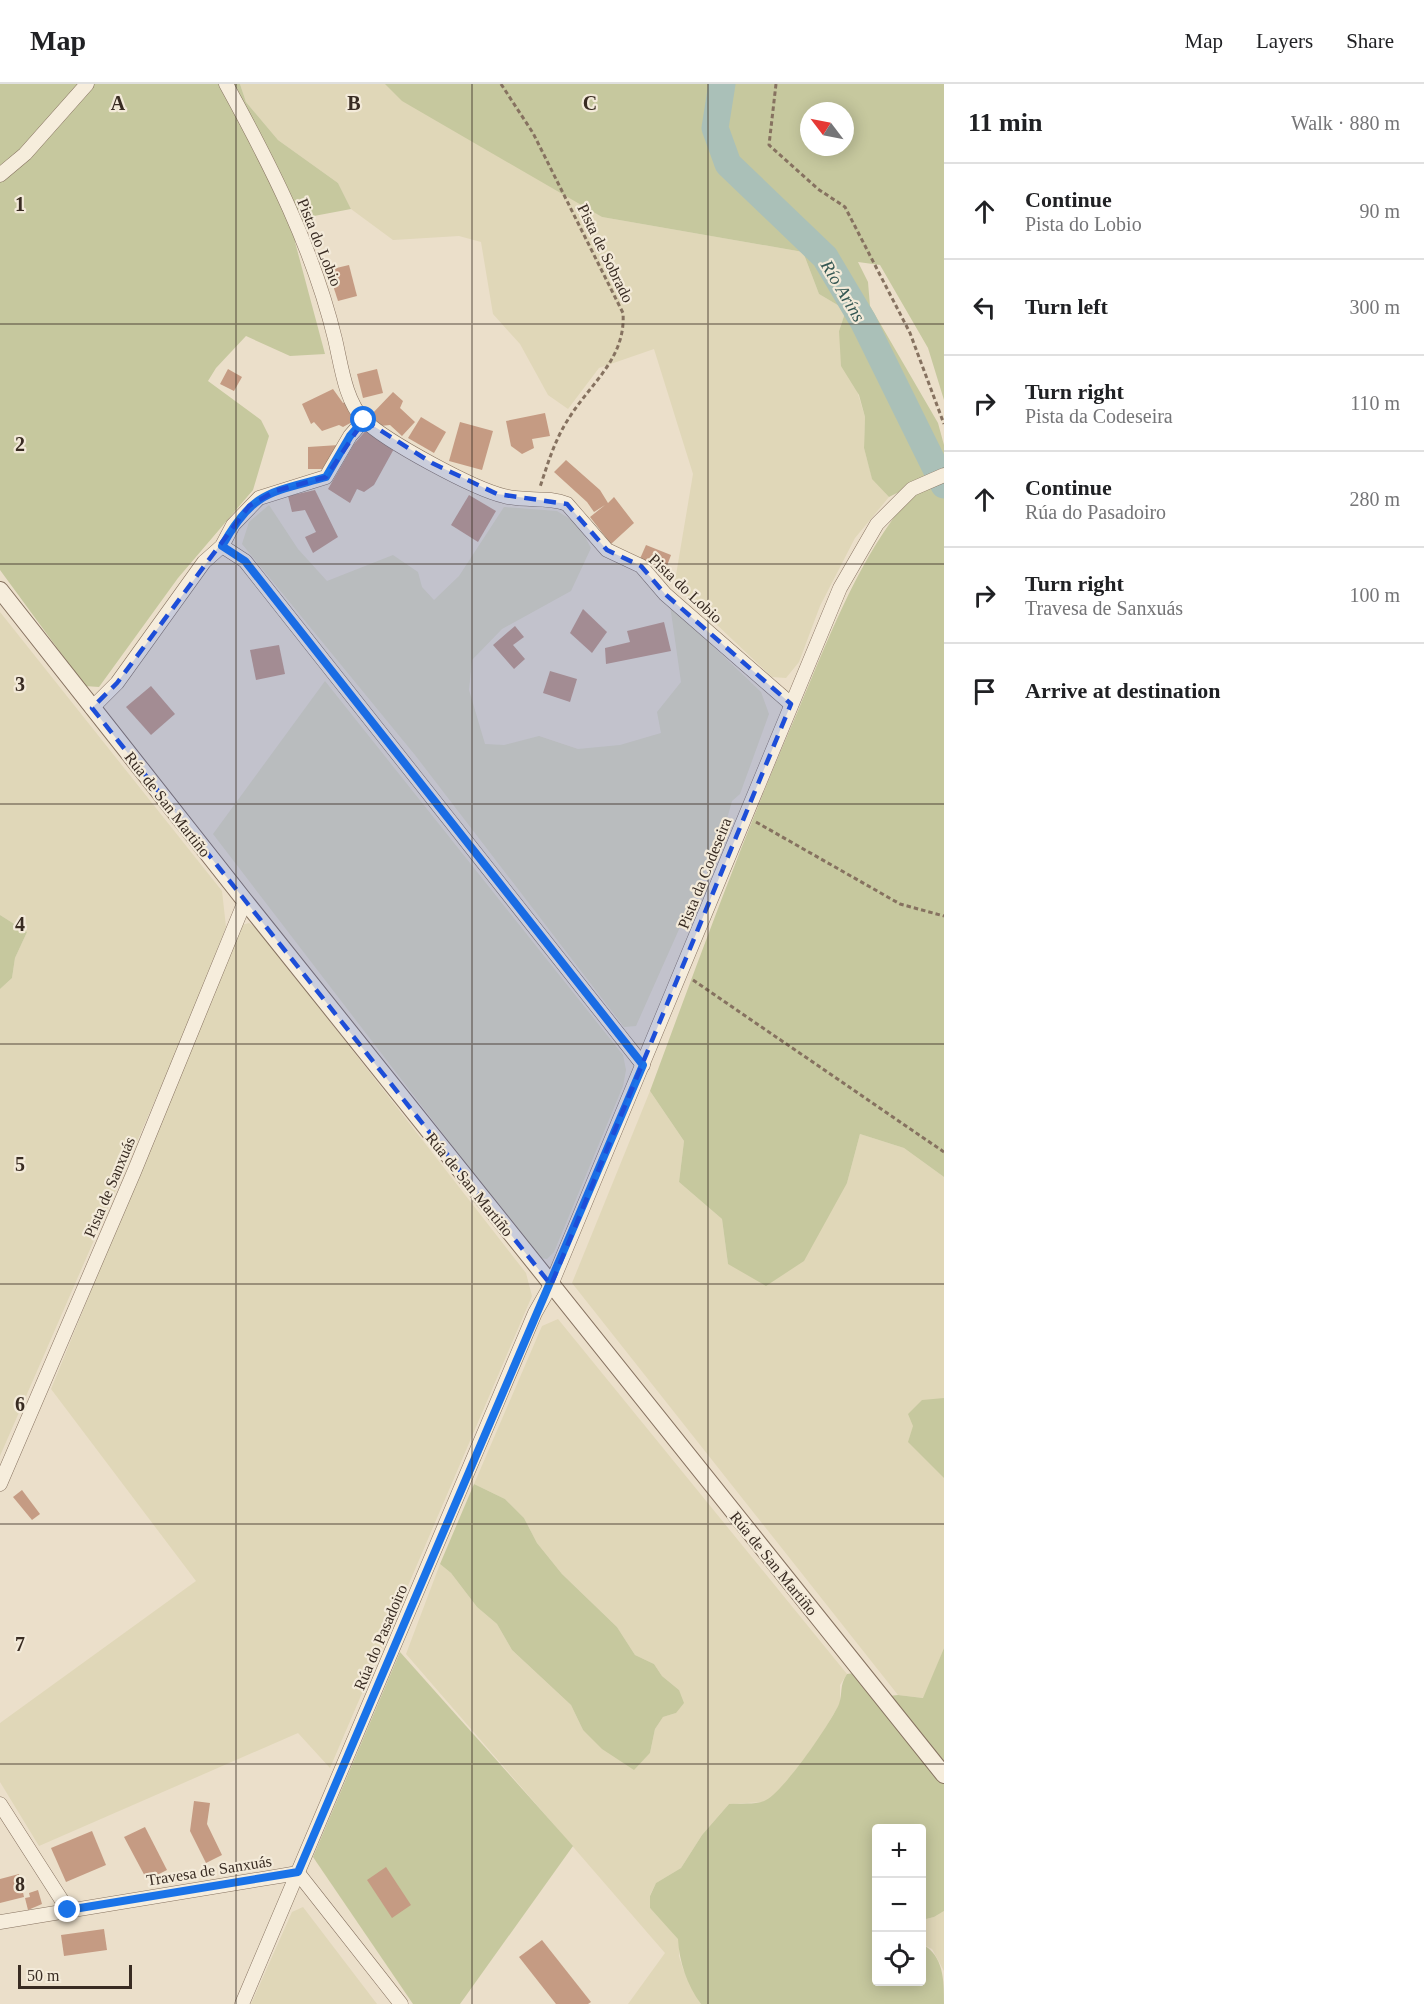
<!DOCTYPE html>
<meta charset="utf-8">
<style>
body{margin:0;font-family:"Times New Roman",serif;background:#f2f2f2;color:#202124}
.controls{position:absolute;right:18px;bottom:18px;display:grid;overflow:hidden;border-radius:6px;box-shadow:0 3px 15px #0003}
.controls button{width:54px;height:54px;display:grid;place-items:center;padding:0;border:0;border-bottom:2px solid #e0e0e0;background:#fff;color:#202124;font:30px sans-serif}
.compass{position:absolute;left:800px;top:18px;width:54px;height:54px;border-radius:50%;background:#fff;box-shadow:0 3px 15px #0003;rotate:302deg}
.scale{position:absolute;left:18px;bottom:15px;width:114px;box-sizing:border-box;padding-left:6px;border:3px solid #382b22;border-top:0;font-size:16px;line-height:21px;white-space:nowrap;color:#382b22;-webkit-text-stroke:4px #f3ead9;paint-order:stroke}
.stop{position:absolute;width:18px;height:18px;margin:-14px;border:4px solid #1a73e8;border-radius:50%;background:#fff}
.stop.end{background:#1a73e8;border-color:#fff;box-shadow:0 2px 6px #0008}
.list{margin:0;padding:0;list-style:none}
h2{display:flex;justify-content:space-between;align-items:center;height:78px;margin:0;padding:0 24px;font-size:26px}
h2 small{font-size:20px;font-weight:400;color:#757577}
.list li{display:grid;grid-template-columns:39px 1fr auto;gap:18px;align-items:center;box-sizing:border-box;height:96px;padding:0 24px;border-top:2px solid #e0e0e0}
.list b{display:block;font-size:22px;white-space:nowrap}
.list p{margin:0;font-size:20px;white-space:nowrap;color:#757577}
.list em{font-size:20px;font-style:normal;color:#757577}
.icon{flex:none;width:33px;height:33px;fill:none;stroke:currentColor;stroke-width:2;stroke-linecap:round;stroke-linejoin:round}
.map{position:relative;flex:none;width:944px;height:1920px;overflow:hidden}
header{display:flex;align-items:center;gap:36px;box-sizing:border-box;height:84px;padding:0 30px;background:#fff;border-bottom:2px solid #e0e0e0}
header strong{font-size:28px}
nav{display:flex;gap:33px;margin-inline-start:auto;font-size:21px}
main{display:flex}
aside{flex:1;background:#fff}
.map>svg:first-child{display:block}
.farmland{fill:#e0d7b8}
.green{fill:#c6c89e;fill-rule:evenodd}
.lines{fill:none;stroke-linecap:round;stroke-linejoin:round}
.river{stroke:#aac0b8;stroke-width:27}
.building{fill:#c59b83}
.minor-casing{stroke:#867260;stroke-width:15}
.tertiary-casing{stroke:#867260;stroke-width:18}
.path{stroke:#867260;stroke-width:3;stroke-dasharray:4.5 3;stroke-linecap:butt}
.minor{stroke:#f6eddc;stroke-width:14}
.tertiary{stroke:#f6eddc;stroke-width:16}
.route{stroke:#1a73e8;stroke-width:8}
.marked{fill:#1d4ed8;fill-opacity:0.2;stroke:#1d4ed8;stroke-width:4.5;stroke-dasharray:12 8;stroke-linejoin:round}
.grid{fill:none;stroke:#382b22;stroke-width:1.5;stroke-opacity:0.55}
.labels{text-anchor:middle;stroke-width:4.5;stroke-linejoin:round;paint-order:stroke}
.street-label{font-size:16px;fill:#382b22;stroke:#f3ead9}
.water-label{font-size:18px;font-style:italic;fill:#335652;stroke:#f3ead9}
.grid-label{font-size:20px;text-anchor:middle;font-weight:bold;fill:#382b22;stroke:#f3ead9;stroke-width:4.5;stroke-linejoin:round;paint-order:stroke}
</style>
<header>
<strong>Map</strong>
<nav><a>Map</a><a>Layers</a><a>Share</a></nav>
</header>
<main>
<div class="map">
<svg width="944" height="1920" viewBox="0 0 944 1920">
<rect width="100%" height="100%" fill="#ebdfca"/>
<g class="farmland">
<polygon points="240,0 393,0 602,133 803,168 819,210 846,226 839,247 865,333 864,364 872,394 889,413 855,454 820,522 799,578 786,594 772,593 694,519 675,497 693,390 654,265 599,284 568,325 548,311 520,260 493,230 481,158 459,152 393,156 351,125 338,99 278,56 246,18"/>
<polygon points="269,421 298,465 327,497 393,471 418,488 422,503 434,516 459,492 504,423 557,427 578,440 591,464 571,507 502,545 472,576 469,606 485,660 504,661 539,652 578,665 620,661 661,649 657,628 681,598 670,521 761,608 769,630 740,710 732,717 725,742 636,942 624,943 415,671 242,460 249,438"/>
<polygon points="0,528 222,807 226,843 189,938 0,1372 0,905 12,894 15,874 27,848 0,831"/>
<polygon points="325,597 623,971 626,986 623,1002 554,1168 547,1175 540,1174 533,1167 213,750"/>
<polygon points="249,839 258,845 526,1189 532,1212 330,1684 298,1649 39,1762 0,1698 0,1639 196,1497 51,1305 237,849 242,841"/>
<polygon points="650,1007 684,1057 679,1098 722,1135 728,1180 847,1099 860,1050 904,1064 944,1093 944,1564 924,1614 898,1611 572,1199"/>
<polygon points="558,1235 847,1590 840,1601 840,1619 819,1655 778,1709 764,1718 729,1720 702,1751 681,1784 656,1799 650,1811 650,1824 679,1855 679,1872 683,1885 701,1920 628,1920 665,1869 406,1570 440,1480 451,1489 477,1523 497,1540 512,1566 571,1621 583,1646 634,1685 650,1669 655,1645 663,1633 676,1629 679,1606 662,1592 654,1580 635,1571 617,1543 562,1490 537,1459 524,1434 505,1415 474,1400 542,1242"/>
<polygon points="303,1823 377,1920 251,1920 292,1828"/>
<polygon points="944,1827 944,1887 932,1865 922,1860 922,1836 934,1833"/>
</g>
<g class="green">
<polygon points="0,0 240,0 246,18 278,56 338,99 351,125 314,132 295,158 325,270 290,272 246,252 216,284 208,297 261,336 269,352 253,406 178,494 99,603 85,602 0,486"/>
<path d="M385,0H944V316L928,264L880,181L858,178L868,198L870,222L938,339L944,361V1093L904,1064L860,1050L847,1099L804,1177L766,1202L728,1180L722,1135L679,1098L684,1057L650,1007C697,880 743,753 797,629C829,554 856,479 908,415L899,408L889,413L872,395L864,364L865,333L859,311L841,282L839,247L846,226L819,210L803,168L602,133L402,17ZM809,27H845V63H809Z"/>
<polygon points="0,831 27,848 15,874 12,894 0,905"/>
<polygon points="944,1314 944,1394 908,1358 913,1342 908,1330 922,1316"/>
<polygon points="474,1400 505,1415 524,1434 537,1459 562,1490 617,1543 635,1571 654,1580 662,1592 679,1606 684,1619 676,1629 663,1633 655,1645 650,1669 634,1686 602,1665 583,1646 571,1621 512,1566 497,1540 477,1523 451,1489 440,1480"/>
<path d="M944,1564V1827L934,1833L922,1836V1744H876V1898H922V1860C944,1872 944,1896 944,1920H701C687,1901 679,1877 678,1855L650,1824V1812L656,1799L681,1784L702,1751L729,1720C740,1719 757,1721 766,1716C784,1707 830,1640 839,1620C843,1609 839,1602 847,1590L854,1589L880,1613L898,1611L923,1614Z"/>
<polygon points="400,1568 573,1762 460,1920 413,1920 313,1773"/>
</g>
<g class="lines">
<polyline class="river" points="722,0 715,44 728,80 825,173 863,237 944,401"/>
</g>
<g class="building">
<polygon points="349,181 357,212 338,217 328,186"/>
<polygon points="228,285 242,293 234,307 220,300"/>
<polygon points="377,285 383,309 363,314 357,290"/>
<polygon points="333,305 343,319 348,316 354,337 343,343 339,341 322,347 314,338 311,340 302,320"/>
<polygon points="393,308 403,317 400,324 415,338 402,352 390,341 380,342 370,332"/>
<polygon points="545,329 550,352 532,355 534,364 522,370 511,362 506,337"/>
<polygon points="421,333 446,348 434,369 408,354"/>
<polygon points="460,338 493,347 482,386 449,377"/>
<polygon points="368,344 395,363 374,401 364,408 357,405 350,419 328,405 354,360"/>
<polygon points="339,361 328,385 308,385 308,363"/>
<polygon points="566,376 600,406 608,419 614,413 634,439 611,460 590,433 605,421 594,428 587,418 554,388"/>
<polygon points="315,406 338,453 313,469 305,453 316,448 305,426 292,428 288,412"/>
<polygon points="469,411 496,427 478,458 451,441"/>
<polygon points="646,461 671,471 665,487 639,477"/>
<polygon points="583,525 607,548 592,569 570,549"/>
<polygon points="664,538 671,567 606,580 605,564 630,558 627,547"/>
<polygon points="515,542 524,553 513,561 525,575 514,585 493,561"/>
<polygon points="279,561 285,590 256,596 250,566"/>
<polygon points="550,587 577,595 570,618 543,609"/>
<polygon points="151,602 175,630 151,651 126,623"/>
<polygon points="22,1406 40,1430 32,1436 13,1413"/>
<polygon points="194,1717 210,1719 207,1740 222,1771 206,1779 190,1747"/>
<polygon points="145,1743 167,1786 147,1796 124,1753"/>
<polygon points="92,1747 106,1781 66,1798 51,1764"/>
<polygon points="386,1783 411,1821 392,1834 367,1796"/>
<polygon points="19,1790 24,1813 0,1819 0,1795"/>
<polygon points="38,1806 42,1820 28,1826 25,1814 30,1813 29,1809"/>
<polygon points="104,1845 107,1866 64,1872 61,1851"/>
<polygon points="542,1856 591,1918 588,1920 556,1920 519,1873"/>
</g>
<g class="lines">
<defs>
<g id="minor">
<path d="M226,0C271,82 313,164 335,255C341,280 345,317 364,336C387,358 474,405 504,412C525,418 548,412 567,420L607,466L641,482L665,510L791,620"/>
<polyline points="0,91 25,70 87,0"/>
<polyline points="222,462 245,477 643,981"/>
<polyline points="92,624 117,599 204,478 222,462 233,441 259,414 326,393 350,352 364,336"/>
<polyline points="0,1400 134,1088 245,817"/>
<polyline points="0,1720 68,1826"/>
<polyline points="0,1838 298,1789 401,1920"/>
<polyline points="242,1920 535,1229 551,1201 840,504 877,440 912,405 944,391"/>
</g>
<polyline id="tertiary" points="0,506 245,817 944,1691"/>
</defs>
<use href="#minor" class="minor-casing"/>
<use href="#tertiary" class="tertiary-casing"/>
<g class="path">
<path d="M501,0L533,49L623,229C626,274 591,299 569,334C555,355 548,379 540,403"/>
<polyline points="776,0 769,61 818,105 845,123 910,249 944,340"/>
<polyline points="756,738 900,820 944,832"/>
<polyline points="693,896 944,1068"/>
</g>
<use href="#minor" class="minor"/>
<use href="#tertiary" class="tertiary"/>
</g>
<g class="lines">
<path class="route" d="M68,1826L298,1788L643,981L245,477L222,462C253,407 269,409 326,393L350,352L364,336"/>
</g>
<path class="marked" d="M364,336L432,379L497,410L567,420L607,466L641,482L665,510L791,620L551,1201L92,624L117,599L249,422L275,407L326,393Z"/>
<path class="grid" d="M236,0V1920M472,0V1920M708,0V1920M0,240H944M0,480H944M0,720H944M0,960H944M0,1200H944M0,1440H944M0,1680H944"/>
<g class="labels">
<g class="street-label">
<text transform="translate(320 158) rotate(68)" y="6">Pista do Lobio</text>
<text transform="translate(606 169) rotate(64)" y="6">Pista de Sobrado</text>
<text transform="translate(686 504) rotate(43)" y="6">Pista do Lobio</text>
<text transform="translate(168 720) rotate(52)" y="6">Rúa de San Martiño</text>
<text transform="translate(704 789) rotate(-68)" y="6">Pista da Codeseira</text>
<text transform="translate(470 1100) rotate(51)" y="6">Rúa de San Martiño</text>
<text transform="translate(109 1103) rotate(-67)" y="6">Pista de Sanxuás</text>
<text transform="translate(774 1479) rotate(51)" y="6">Rúa de San Martiño</text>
<text transform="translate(380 1553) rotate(-67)" y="6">Rúa do Pasadoiro</text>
<text transform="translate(209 1786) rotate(-9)" y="6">Travesa de Sanxuás</text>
</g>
<g class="water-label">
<text transform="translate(843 207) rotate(59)" y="6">Río Aríns</text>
</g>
</g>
<g class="grid-label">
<text x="118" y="26">A</text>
<text x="354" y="26">B</text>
<text x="590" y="26">C</text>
<text x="20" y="127">1</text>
<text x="20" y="367">2</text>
<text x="20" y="607">3</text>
<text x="20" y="847">4</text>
<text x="20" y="1087">5</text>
<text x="20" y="1327">6</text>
<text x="20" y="1567">7</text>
<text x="20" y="1807">8</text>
</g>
</svg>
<div class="controls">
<button>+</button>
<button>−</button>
<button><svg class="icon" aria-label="locate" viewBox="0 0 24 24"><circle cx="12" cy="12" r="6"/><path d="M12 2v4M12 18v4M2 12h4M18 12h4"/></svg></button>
</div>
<svg class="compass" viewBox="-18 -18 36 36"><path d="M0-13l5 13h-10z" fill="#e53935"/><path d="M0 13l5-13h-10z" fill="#757577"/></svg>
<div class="scale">50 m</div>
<div class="stop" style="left:364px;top:336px"></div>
<div class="stop end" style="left:68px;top:1826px"></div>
</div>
<aside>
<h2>11 min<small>Walk · 880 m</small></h2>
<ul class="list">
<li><svg class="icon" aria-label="ahead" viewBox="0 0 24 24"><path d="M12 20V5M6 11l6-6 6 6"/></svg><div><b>Continue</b><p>Pista do Lobio</p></div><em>90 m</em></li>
<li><svg class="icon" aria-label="left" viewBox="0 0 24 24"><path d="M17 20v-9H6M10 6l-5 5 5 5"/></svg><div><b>Turn left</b></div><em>300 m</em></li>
<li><svg class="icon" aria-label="right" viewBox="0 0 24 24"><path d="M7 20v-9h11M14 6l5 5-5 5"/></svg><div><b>Turn right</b><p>Pista da Codeseira</p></div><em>110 m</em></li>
<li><svg class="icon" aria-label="ahead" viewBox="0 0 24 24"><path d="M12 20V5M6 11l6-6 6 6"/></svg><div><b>Continue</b><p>Rúa do Pasadoiro</p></div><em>280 m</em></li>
<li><svg class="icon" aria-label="right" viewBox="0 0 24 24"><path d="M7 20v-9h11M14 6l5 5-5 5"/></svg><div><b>Turn right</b><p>Travesa de Sanxuás</p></div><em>100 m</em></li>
<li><svg class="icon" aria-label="arrive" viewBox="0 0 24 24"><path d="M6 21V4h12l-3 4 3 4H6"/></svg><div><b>Arrive at destination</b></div></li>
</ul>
</aside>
</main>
